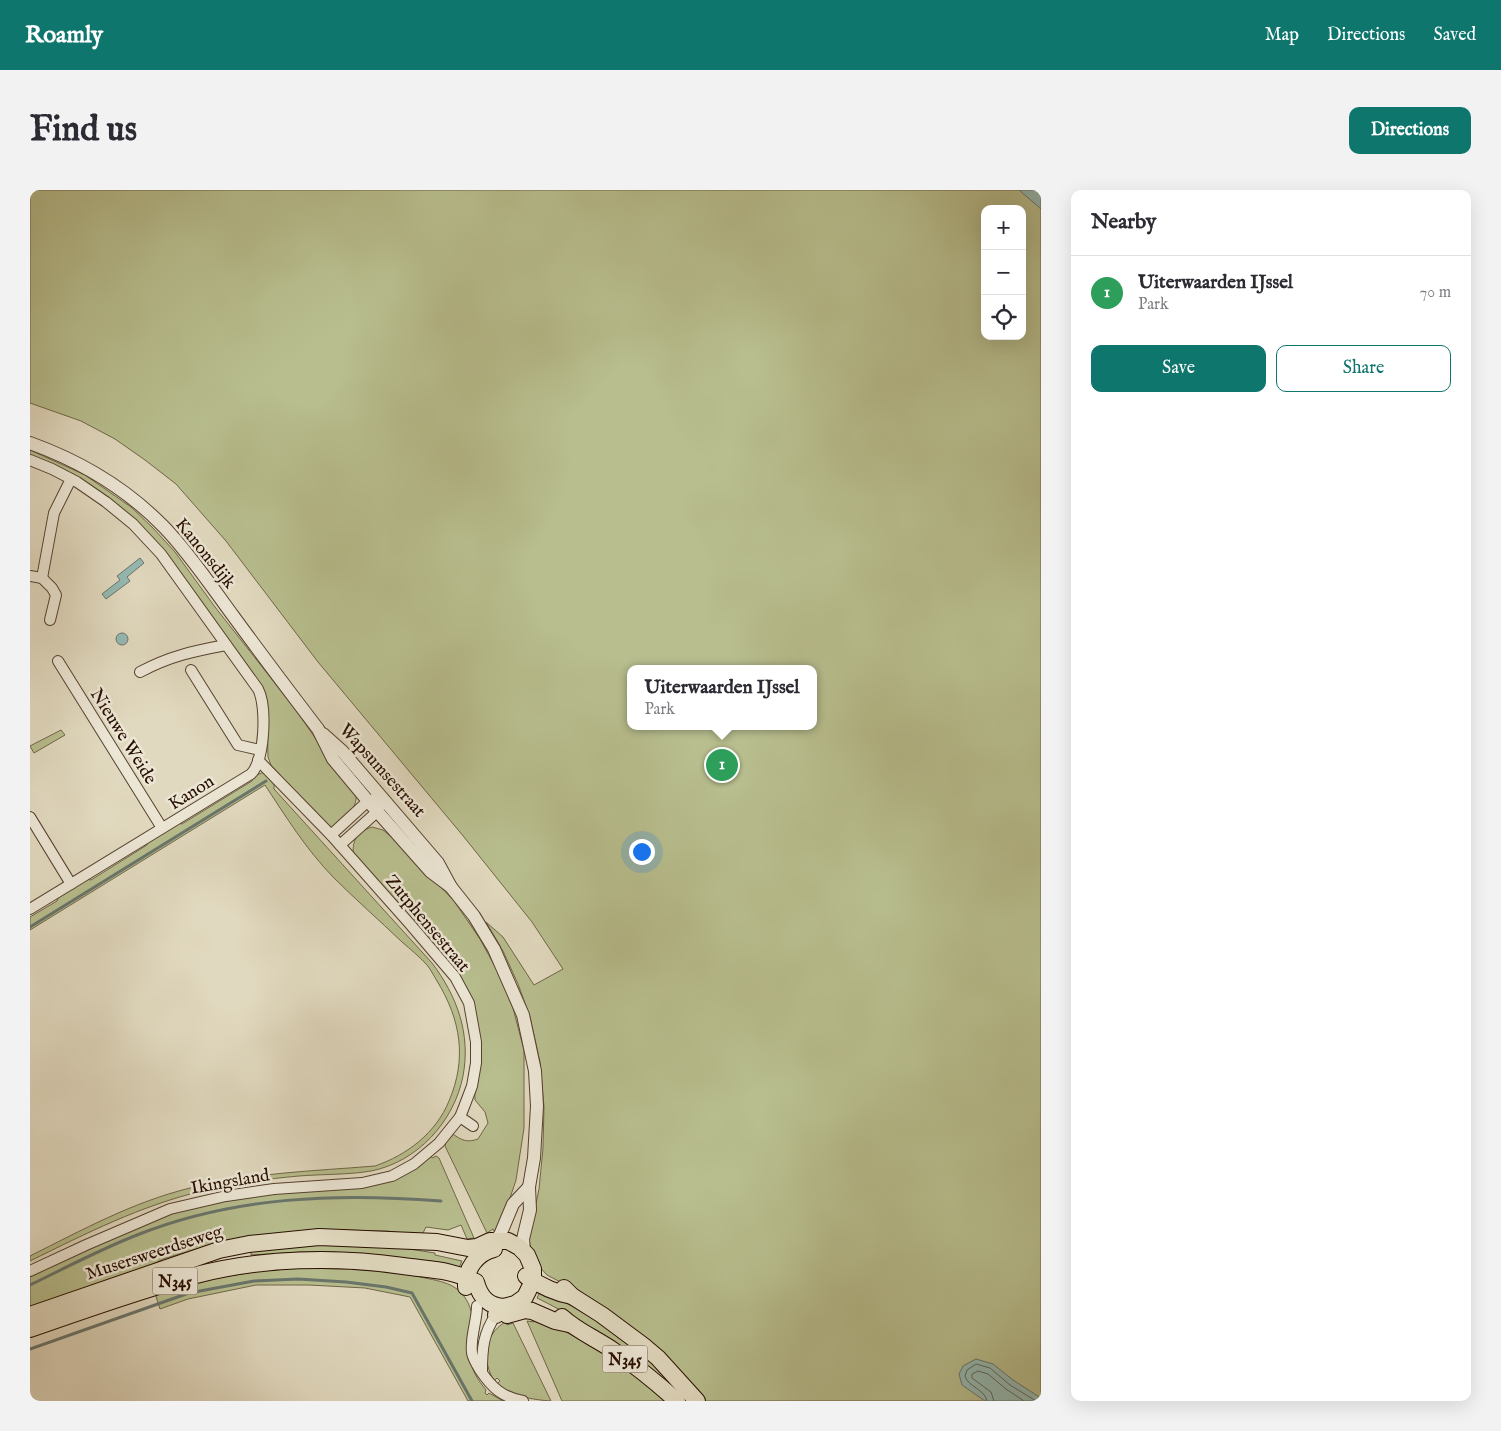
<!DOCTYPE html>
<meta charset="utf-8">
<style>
body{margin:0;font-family:"IM FELL English",serif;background:#f2f2f3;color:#2b2b33}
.controls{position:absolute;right:15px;top:15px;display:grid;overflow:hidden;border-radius:10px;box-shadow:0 5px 20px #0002}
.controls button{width:45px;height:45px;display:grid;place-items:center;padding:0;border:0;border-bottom:1px solid #e1e1e2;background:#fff;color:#2b2b33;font:25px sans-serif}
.you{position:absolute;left:611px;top:661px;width:18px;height:18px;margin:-12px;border:4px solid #fff;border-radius:50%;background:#1a73e8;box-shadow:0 0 0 8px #1a73e833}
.badge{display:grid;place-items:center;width:32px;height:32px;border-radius:50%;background:#0f766e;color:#fff;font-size:16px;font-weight:700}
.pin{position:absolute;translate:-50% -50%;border:2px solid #fff;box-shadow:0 1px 5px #0006}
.popup{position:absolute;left:597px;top:475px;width:190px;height:65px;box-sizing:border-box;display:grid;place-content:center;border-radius:10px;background:#fff;filter:drop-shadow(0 1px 4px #0005);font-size:16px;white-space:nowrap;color:#7c7c81}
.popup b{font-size:19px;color:#2b2b33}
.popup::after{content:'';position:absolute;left:50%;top:100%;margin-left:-10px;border:10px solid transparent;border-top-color:#fff}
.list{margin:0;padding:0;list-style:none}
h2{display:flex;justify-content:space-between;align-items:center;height:65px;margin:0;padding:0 20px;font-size:21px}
h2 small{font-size:16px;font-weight:400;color:#7c7c81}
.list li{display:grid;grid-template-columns:32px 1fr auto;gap:15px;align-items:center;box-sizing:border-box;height:75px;padding:0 20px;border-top:1px solid #e1e1e2}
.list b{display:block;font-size:19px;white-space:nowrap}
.list p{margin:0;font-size:16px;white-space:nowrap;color:#7c7c81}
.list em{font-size:16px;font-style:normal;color:#7c7c81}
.actions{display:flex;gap:10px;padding:15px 20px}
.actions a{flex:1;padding:11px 0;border:1px solid #0f766e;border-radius:10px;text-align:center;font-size:18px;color:#0f766e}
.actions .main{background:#0f766e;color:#fff}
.icon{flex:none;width:28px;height:28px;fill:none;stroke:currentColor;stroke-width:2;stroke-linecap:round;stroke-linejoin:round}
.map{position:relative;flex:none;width:1011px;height:1211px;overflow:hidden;border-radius:10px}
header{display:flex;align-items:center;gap:30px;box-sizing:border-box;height:70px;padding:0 25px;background:#0f766e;color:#fff}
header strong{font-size:24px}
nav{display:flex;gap:28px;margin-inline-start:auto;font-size:18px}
.intro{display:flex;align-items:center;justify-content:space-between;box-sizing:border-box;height:120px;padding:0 30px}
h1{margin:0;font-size:35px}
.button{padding:12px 22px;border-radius:10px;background:#0f766e;color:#fff;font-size:18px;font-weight:700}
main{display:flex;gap:30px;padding:0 30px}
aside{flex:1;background:#fff;border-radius:10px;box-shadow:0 5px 20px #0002}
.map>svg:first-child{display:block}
.green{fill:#b8be8e;stroke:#706647;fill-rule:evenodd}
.water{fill:#94bab4;stroke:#69756c}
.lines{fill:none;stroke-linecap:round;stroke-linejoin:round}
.shore{stroke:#5e645a;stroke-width:1}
.stream{stroke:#69756c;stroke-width:3}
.minor-casing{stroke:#564130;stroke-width:12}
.tertiary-casing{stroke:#564130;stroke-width:14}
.primary-casing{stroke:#280e00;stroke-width:18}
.minor{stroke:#ece6d5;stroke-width:10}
.tertiary{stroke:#ece6d5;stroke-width:12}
.primary{stroke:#e1d9bf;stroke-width:16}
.labels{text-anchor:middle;stroke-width:5;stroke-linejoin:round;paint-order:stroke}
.shield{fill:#ece6d5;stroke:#634f40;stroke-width:1}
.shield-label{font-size:16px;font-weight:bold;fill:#280e00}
.street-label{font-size:18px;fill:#280e00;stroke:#ece6d5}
</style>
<header>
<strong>Roamly</strong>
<nav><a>Map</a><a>Directions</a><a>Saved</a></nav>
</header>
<div class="intro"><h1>Find us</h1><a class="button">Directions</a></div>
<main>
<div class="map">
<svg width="1011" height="1211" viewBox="0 0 1011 1211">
<rect width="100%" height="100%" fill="#e1d9bf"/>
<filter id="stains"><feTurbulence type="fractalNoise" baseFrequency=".004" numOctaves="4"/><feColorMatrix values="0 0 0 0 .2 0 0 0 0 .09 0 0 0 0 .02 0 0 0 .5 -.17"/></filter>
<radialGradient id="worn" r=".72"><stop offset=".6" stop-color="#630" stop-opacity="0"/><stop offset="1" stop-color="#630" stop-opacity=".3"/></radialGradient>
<g class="green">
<path d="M0,0H1005L1011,4V1211H672L544,1099L517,1085L507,1074L500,1056L499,1048L509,999L513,958L514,917L510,872L500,827L488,794L473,761L456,732L473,747L504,795L533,779L502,732L434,647L288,472L196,351L146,294L115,270L85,249L51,231L0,213ZM955,19H992V146H955ZM601,479H783V536H601Z"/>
<path d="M0,260L55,285L101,317L123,338L145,362L185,417L263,516L297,565L326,603C328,620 314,628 302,638L295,635L241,575L238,567L237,513L124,350L0,265Z"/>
<polygon points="31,540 35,545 4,563 0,556"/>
<path d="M234,582L244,590V599L402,773C427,806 441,844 433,886C424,932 387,972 341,981C317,985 293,984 269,986C236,989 204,993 172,1001C110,1016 57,1043 0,1071V1066C52,1040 103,1012 160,998C221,983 283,981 345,976C377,965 406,943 419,911C437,869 431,830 407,791C404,786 401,780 397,775C390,767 380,759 372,752C349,730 325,709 303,687C276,659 256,627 235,595L0,740V727L27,711L29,706L56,689L61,690L117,655L118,651L148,633L152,634L222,591L224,586Z"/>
<path d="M342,637L353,640L369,653L424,711L450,749L469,784L483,818L494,860V938L486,990L472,1032L464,1041L463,1039L457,1043L415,956L416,952L423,944C431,950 437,953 448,949L458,933L455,922L445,910L441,812L383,731L385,729L383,726L380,728L324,667C321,652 326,642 342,637Z"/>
<polygon points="401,966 402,968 406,966 409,968 444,1048 437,1049 431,1035 418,1040 396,1037 392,1045 356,1041 311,1040 187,1053 133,1069 109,1082 0,1122 0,1086 104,1036 147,1022 214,1006 322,998"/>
<polygon points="291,1054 373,1058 405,1063 405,1065 432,1071 428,1080 306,1062 271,1062 221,1065 221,1061"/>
<path d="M267,1075C310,1078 354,1078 395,1088C405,1090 416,1092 424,1097C434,1103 440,1114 442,1125C442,1131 441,1138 441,1144C439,1170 439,1179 456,1200L455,1203L457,1205L459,1203L473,1211H438L380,1107L335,1098L279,1095H226L158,1109L130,1119L124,1100L137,1096Z"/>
<path d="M511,1100C551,1120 591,1144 624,1174C636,1186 647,1199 658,1211C611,1166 565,1137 507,1108Z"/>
<polygon points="505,1128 529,1138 582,1168 638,1211 532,1211 497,1131 504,1132"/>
<path d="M475,1132L477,1135L483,1133L521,1211C504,1210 480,1206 467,1194L470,1191L467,1188L464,1191C452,1170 453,1146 475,1132Z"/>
</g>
<g class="water">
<polygon points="989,0 1011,0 1011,19"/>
<polygon points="110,368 114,373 97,387 100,391 76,409 72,404 90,390 87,386"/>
<circle cx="92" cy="449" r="6"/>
<polygon points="946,1169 963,1174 983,1190 1011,1208 1011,1211 955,1211 932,1195 929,1184 933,1176"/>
</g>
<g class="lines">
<g class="shore">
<path d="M957,1211C955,1199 938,1197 935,1186L937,1180L946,1174L960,1178L980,1195L1006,1211"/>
<polyline points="964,1211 961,1202 942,1188 942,1184 948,1181 958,1184 976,1199 994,1211"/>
</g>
<g class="stream">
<polyline points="0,737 236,591"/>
<path d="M0,1095C35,1078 71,1059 107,1045C205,1006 308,1003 411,1011"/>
<polyline points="0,1159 159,1103 224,1091 268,1089 316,1092 356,1097 382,1103 442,1211"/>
</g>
<defs>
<g id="minor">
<path d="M0,270L22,279L47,292L76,312L103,334L131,364L228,499C237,516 235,570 221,584L0,719"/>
<polyline points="0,386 12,388 24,323 41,289"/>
<polyline points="12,388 22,398 26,405 20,430"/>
<polyline points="28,471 132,638"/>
<polyline points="161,480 208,555 230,560"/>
<path d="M110,482C140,466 164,461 196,455"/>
<polyline points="0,627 41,694"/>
<polyline points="301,645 338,611 344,609"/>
<polyline points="310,655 348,621 350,615"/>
<polyline points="430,927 443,936"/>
<polyline points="0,1081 56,1055 140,1019 196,1006 244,999 332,993 362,986 384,974 409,953 430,927 434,917 442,896 446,873 446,852 439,813 425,787 379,733 301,645 228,570"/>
<path d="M447,1116C447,1131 440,1147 442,1163C443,1169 447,1175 450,1180C462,1198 472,1207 493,1211"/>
<path d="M452,1181C452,1160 453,1143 466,1125"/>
</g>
<g id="tertiary">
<path d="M0,253C50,271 96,298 134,337C160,364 181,396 204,427C231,464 259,501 288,539L303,569L338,611L401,682L421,697"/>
<polyline points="293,544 312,561 408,673 421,697 444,726 464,759 493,825 505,881 507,916 504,968 499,997 500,1020 493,1049 494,1061"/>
<polyline points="465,1050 470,1045 483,1014 499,997"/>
</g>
<g id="primary">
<path d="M496,1086C509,1095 526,1103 542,1106"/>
<path d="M436,1097C435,1079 447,1063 464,1059"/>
<polyline points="534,1098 542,1106 572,1125 615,1157 628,1168 667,1211"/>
<polyline points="0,1125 189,1060 219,1054 289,1047 407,1052 438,1058 447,1057 460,1051 478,1051 489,1057 497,1065 503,1079 503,1091 495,1107 485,1114 474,1117 466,1125"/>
<polyline points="477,1125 495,1120 502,1121 525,1131 539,1134"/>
<path d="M532,1127C547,1141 567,1149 584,1161C606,1176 627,1193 647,1211"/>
<path d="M0,1139C55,1120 110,1100 166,1085C232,1068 306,1066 373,1076C400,1080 420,1079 446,1092C450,1107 458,1116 474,1117"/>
</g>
</defs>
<use href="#minor" class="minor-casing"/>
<use href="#tertiary" class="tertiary-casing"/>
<use href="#primary" class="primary-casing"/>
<use href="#minor" class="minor"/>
<use href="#tertiary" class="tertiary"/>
<use href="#primary" class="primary"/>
</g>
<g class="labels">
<g class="shield">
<rect x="122.5" y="1077.5" width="45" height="27" rx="4"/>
<rect x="572.5" y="1155.5" width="45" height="27" rx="4"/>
</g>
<g class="shield-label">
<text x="145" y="1097">N345</text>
<text x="595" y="1175">N345</text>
</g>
<g class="street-label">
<text transform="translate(176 363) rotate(51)" y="6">Kanonsdijk</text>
<text transform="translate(94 546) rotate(58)" y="6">Nieuwe Weide</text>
<text transform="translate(353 580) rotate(48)" y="6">Wapsumsestraat</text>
<text transform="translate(161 602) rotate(-32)" y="6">Kanon</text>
<text transform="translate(398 733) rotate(50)" y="6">Zutphensestraat</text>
<text transform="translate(200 991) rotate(-10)" y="6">Ikingsland</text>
<text transform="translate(124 1062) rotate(-18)" y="6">Musersweerdseweg</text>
</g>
</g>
<rect width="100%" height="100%" filter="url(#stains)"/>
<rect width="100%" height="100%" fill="url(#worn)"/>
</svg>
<div class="controls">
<button>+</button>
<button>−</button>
<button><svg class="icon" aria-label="locate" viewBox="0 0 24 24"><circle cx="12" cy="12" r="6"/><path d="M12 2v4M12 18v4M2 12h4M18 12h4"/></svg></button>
</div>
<div class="you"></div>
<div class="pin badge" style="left:692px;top:575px;background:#2e9e5b">1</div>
<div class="popup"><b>Uiterwaarden IJssel</b>Park</div>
</div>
<aside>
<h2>Nearby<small></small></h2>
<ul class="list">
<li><span class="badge" style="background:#2e9e5b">1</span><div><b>Uiterwaarden IJssel</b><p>Park</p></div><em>70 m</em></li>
</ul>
<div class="actions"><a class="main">Save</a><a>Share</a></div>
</aside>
</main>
